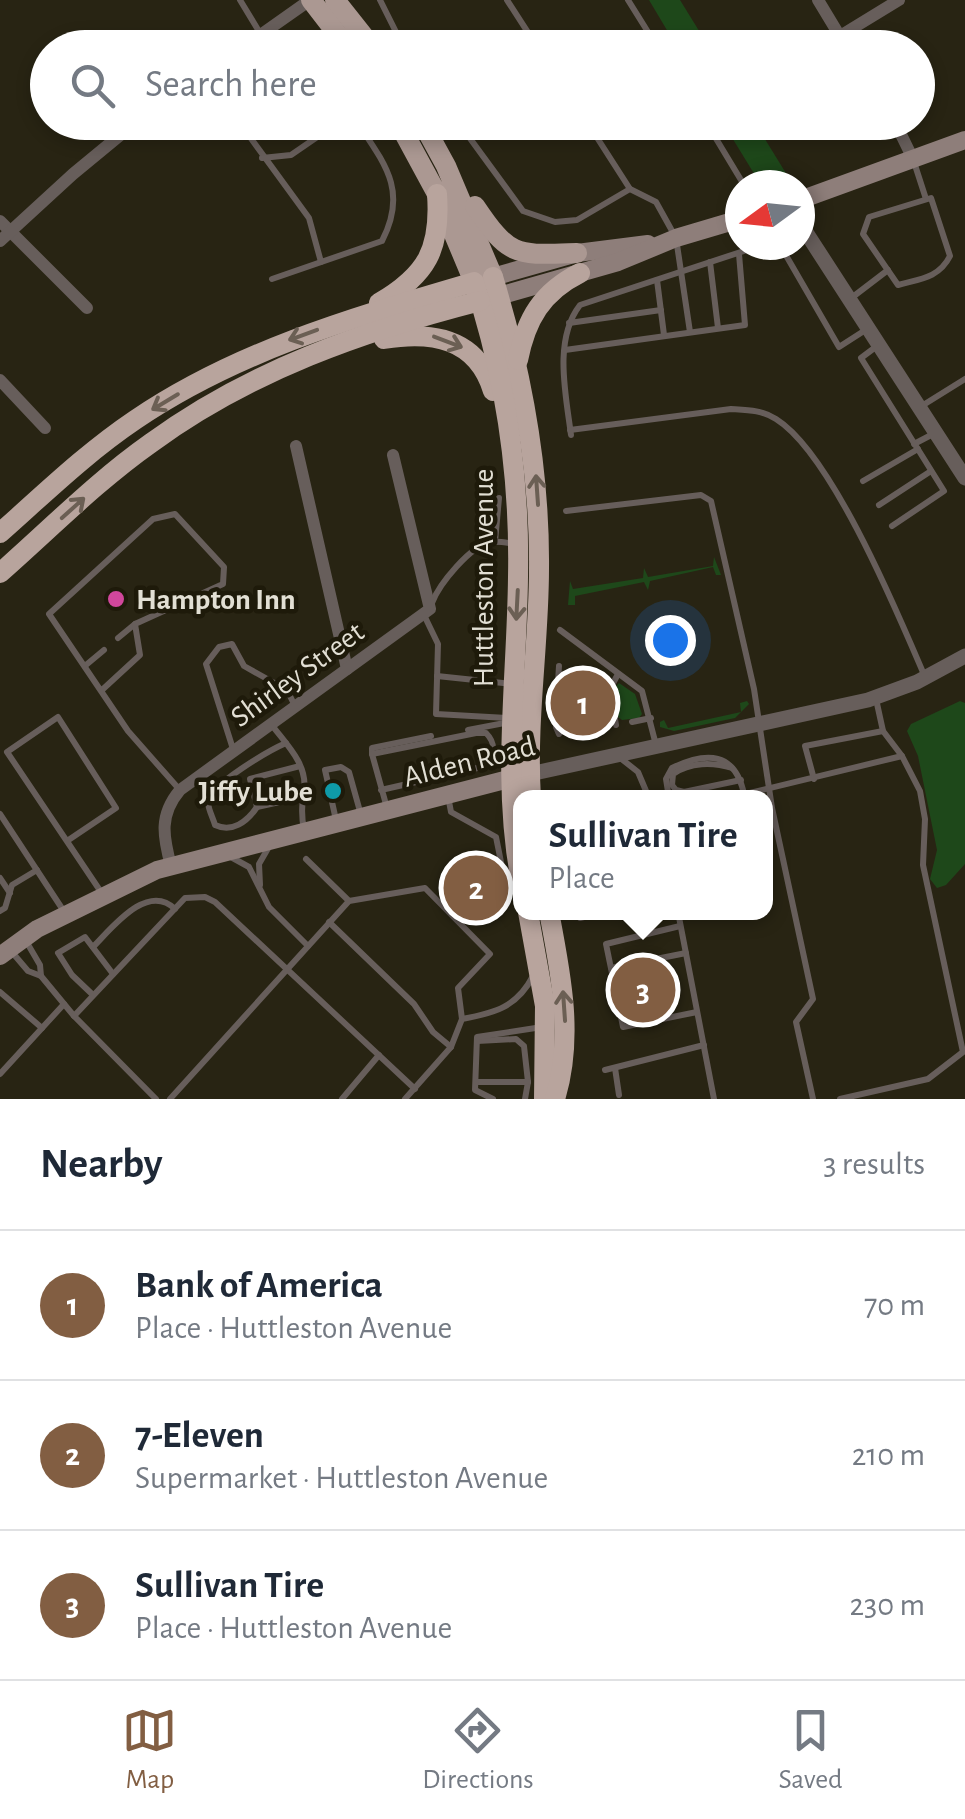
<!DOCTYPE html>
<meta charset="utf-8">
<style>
body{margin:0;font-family:"Alegreya Sans",sans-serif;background:#f2f2f3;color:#1f2937}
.compass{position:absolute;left:725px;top:170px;width:90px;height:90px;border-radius:50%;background:#fff;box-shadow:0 5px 15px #0003;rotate:255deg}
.you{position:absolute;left:670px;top:640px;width:35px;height:35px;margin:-25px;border:8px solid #fff;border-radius:50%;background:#1a73e8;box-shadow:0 0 0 15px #1a73e833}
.badge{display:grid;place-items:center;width:65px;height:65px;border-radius:50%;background:#825e42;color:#fff;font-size:32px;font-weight:700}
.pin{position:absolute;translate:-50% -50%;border:5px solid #fff;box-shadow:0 2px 10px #0006}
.popup{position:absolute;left:513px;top:790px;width:260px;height:130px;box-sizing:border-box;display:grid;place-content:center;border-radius:20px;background:#fff;filter:drop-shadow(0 2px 8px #0005);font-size:32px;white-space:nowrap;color:#747a83}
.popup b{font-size:38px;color:#1f2937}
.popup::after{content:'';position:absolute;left:50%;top:100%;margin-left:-20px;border:20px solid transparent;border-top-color:#fff}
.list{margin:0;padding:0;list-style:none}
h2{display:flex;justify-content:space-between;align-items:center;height:130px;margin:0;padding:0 40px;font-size:42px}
h2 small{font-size:32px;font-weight:400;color:#747a83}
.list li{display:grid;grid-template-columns:65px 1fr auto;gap:30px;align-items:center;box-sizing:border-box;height:150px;padding:0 40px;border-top:2px solid #e0e1e3}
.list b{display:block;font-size:38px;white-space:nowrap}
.list p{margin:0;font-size:32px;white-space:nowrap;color:#747a83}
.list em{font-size:32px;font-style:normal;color:#747a83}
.icon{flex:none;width:55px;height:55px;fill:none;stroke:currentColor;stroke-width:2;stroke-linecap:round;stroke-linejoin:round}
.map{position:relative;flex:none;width:965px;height:1099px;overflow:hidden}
.search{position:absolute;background:#fff;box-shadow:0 5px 15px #0003;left:30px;right:30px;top:30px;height:110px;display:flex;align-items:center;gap:25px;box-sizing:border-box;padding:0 35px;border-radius:55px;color:#747a83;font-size:38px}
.sheet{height:580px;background:#fff}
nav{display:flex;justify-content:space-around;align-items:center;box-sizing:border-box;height:140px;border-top:2px solid #e0e1e3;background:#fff;font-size:28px;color:#747a83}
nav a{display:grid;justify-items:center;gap:5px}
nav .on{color:#825e42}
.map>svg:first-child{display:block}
.green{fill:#1e481a}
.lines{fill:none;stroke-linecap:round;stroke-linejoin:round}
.service{stroke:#675e5b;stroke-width:6}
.minor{stroke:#675e5b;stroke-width:12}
.tertiary{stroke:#675e5b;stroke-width:15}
.secondary{stroke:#8e7e7a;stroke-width:18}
.primary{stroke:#ab9892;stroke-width:20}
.trunk{stroke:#b8a49d;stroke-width:20}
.oneway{stroke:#6b5f54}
.hotel-dot{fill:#d1479c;stroke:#1e1a0a;stroke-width:4}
.culture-dot{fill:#0f9aa8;stroke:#1e1a0a;stroke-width:4}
.labels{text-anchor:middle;stroke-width:9;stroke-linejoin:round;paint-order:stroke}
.street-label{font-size:30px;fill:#e2dfd4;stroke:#1e1a0a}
.poi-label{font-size:30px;font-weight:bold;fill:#e2dfd4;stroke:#1e1a0a;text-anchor:start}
</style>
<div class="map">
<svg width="965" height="1099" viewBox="0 0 965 1099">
<rect width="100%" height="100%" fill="#282413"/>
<g class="green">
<polygon points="649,0 680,0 709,47 677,47"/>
<polygon points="723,123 755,123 792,183 761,185"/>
<polygon points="714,557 721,575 716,575 713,567 650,581 648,590 644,582 575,596 575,605 568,605 570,581 573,589 643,578 644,568 648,577 713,566"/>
<polygon points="619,683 635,694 642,714 639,718 622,720 618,717 613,689"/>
<polygon points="747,701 749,704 735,718 674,731 660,727 660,722 664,720 668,728 741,712 740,703"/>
<polygon points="960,701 965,703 965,864 946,885 937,888 930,879 937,850 918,756 907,731 911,724"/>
</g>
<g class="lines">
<g class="service">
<polyline points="240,0 260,33"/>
<polyline points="380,0 404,48"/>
<polyline points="507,0 538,48"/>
<polyline points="628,0 658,48"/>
<polyline points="297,48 304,43 307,48"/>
<polyline points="239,122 309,218 321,262"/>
<polyline points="458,122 523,211 555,222 577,220 630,189"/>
<polyline points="587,122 630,189 656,202 676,238 690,332"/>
<polyline points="706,122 744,185"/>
<polyline points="262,158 291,155 339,122"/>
<polyline points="914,162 926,199"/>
<path d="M931,198L950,256C939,278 920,279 898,285L863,234L869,217Z"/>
<polyline points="780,245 839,347 867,329"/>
<polyline points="710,262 718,328"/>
<path d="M272,279L382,241C408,191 385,164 357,122"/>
<polyline points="657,280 664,335"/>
<polyline points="850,299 888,270"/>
<polyline points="569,323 661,310"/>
<polyline points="877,346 861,358 944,491 892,526"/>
<polyline points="565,350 745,325 739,254"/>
<polyline points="920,407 965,379"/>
<path d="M570,430L731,409C748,410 762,410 776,419C832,454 898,614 925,677"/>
<path d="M571,435C566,395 553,340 580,305L762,245"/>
<polyline points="914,444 935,433"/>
<polyline points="863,481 918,449"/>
<polyline points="879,505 931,471"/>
<polyline points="566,511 701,495 711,501 754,689 772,808 813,999 796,1022 813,1099"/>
<polyline points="495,542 499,498"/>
<path d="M432,603C439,584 471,545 491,542C499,541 508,543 515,544"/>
<polyline points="424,615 438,644 436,714 507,718"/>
<polyline points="560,630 642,691 656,745"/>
<polyline points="118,638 135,624"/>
<polyline points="86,665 104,650"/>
<polyline points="583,669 596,676 605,726"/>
<polyline points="437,676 512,684"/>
<polyline points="558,682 559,666"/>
<polyline points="102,690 140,655 135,624 223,584 224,567 175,514 153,519 49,614 128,731 179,789"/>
<polyline points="632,722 651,718"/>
<path d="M271,724C285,743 308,764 304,790C302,805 301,814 304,830"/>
<polyline points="616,725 610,689 618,674"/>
<polyline points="556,727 559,734"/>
<polyline points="468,730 510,722"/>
<polyline points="233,749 206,664 219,647 232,644 244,666 287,690 295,706"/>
<polyline points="372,754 372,748 431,736"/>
<polyline points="619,757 638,772 649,798"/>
<polyline points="300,766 250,779 257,807 302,797"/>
<path d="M732,768C713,762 690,762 673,774L672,785L676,790L684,792L741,780"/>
<polyline points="814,779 805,746 883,731"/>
<polyline points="328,783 325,770 341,767 349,772 361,815"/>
<path d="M381,790L486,766C495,755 496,743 486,733H476L372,754L387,808"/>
<polyline points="448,796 451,812 496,837 503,872 516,871"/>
<path d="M669,798L666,779L672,768C707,751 735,752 744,794"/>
<polyline points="729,798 902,756"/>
<polyline points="332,802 336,820"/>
<path d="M257,807C247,822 232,833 215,825C213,818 208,809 208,802C209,785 270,750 286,743"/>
<polyline points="0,814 65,913"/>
<polyline points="67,841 116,808 58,717 7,752 101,892"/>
<polyline points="229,856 249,867 269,907 308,946"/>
<polyline points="306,859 349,901"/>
<polyline points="0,878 10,893"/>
<polyline points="260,885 259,864 270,845"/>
<polyline points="0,911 5,908 12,885 37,870"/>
<polyline points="678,912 714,1099"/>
<polyline points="580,918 604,912"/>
<polyline points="329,922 414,1004 433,1032 451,1047"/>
<polyline points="680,926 606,944 623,1027 697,1012"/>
<polyline points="26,941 40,965 41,976"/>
<path d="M93,947C112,928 147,882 175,909"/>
<polyline points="11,951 28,971 41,976 74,1016 156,1099"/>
<polyline points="611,968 686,953"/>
<polyline points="0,992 42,1028"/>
<polyline points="93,995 72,975 58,953 85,937 113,974"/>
<polyline points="74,1016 185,898 205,897 215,902 415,1089"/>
<polyline points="477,1041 516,1039 524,1046 528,1082 525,1099"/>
<polyline points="615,1068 619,1095"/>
<polyline points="605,1070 704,1045"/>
<polyline points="0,1074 64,1004"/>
<polyline points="476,1082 528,1082"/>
<polyline points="170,1099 349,901 425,888 490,954 458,988 462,1019"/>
<polyline points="342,1099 379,1055"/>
<path d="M405,1099L451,1047L462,1019C495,1013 517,1007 533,976"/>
<polyline points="493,1099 475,1090 477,1037 542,1027"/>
<polyline points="840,1099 928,1079 963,1052 923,865 925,819 920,791 902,756 883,731 876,699"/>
</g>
<g class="minor">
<polyline points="818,0 847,48"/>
<polyline points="840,36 899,0"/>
<polyline points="242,48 310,0"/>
<polyline points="895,122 913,159"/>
<polyline points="0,221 87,308"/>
<polyline points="0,241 73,174 136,122"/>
<polyline points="0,380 45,428"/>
<polyline points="296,446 347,669"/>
<path d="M171,866C163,836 159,815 180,790L430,609L393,455"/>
</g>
<g class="tertiary">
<polyline points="800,223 965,478"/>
<polyline points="530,774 868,700 917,682 965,656"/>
</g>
<g class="secondary">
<polyline points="800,200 965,140"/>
<polyline points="493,277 577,253 648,244"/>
<polyline points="499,296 618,262 676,238 740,219"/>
<polyline points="0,956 37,929 157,870 524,775"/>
</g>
<g class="primary">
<polyline points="311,0 348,48"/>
<polyline points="335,0 373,48"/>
<polyline points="398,122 437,194 474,282 493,277 446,166 422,122"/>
<path d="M475,206C510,258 516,255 577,253"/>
</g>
<g class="trunk">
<path d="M493,277C522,372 540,470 539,569C539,645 526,721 531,798"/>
<path d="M379,303C427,275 441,249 437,194"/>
<path d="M384,339C432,331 477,338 493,391"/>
<path d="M518,360C526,319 542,292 580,273"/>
<path d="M0,533C44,494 86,453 135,420C238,350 355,317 474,282C506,378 520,476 518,577C517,678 502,776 520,876"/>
<path d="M0,573C50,529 97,481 151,443C249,371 363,331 480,301"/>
<polyline points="528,912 545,1006 544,1099"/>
<path d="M549,912C561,974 574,1038 555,1099"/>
</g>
</g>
<defs><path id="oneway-shaft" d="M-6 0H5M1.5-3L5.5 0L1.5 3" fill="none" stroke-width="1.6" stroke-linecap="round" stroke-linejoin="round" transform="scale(2.5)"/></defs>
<g class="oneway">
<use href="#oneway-shaft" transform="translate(303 335) rotate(160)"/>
<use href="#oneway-shaft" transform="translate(448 342) rotate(21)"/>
<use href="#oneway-shaft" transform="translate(165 402) rotate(149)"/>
<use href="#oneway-shaft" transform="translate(537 490) rotate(-94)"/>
<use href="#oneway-shaft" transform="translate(73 508) rotate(-42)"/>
<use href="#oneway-shaft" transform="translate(517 605) rotate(93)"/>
<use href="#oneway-shaft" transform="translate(564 1006) rotate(-94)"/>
</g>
<circle class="hotel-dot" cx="116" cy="599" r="10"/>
<circle class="culture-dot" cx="333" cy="791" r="10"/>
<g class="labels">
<g class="street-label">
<text transform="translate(483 578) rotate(-90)" y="10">Huttleston Avenue</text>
<text transform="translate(297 674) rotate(-36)" y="10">Shirley Street</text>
<text transform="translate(469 761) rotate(-14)" y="10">Alden Road</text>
</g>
<g class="poi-label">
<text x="136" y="609">Hampton Inn</text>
<text x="313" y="801" text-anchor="end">Jiffy Lube</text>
</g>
</g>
</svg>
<svg class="compass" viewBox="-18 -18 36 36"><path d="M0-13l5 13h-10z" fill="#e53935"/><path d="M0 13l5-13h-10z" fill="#747a83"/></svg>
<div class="you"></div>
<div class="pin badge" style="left:583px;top:703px">1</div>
<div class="pin badge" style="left:476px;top:888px">2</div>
<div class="pin badge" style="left:643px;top:990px">3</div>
<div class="popup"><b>Sullivan Tire</b>Place</div>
<div class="search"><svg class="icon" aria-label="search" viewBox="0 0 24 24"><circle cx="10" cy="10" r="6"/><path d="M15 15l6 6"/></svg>Search here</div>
</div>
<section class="sheet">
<h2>Nearby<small>3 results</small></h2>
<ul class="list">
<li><span class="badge">1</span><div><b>Bank of America</b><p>Place · Huttleston Avenue</p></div><em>70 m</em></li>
<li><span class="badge">2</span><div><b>7-Eleven</b><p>Supermarket · Huttleston Avenue</p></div><em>210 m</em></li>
<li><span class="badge">3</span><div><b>Sullivan Tire</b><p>Place · Huttleston Avenue</p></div><em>230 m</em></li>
</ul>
</section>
<nav>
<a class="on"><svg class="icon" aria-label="map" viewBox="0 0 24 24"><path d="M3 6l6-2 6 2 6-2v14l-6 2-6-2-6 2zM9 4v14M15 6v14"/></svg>Map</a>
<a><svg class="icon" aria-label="directions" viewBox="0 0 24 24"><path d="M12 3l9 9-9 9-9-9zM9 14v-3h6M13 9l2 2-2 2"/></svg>Directions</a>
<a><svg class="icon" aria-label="saved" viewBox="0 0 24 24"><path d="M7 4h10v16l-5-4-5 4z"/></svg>Saved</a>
</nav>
